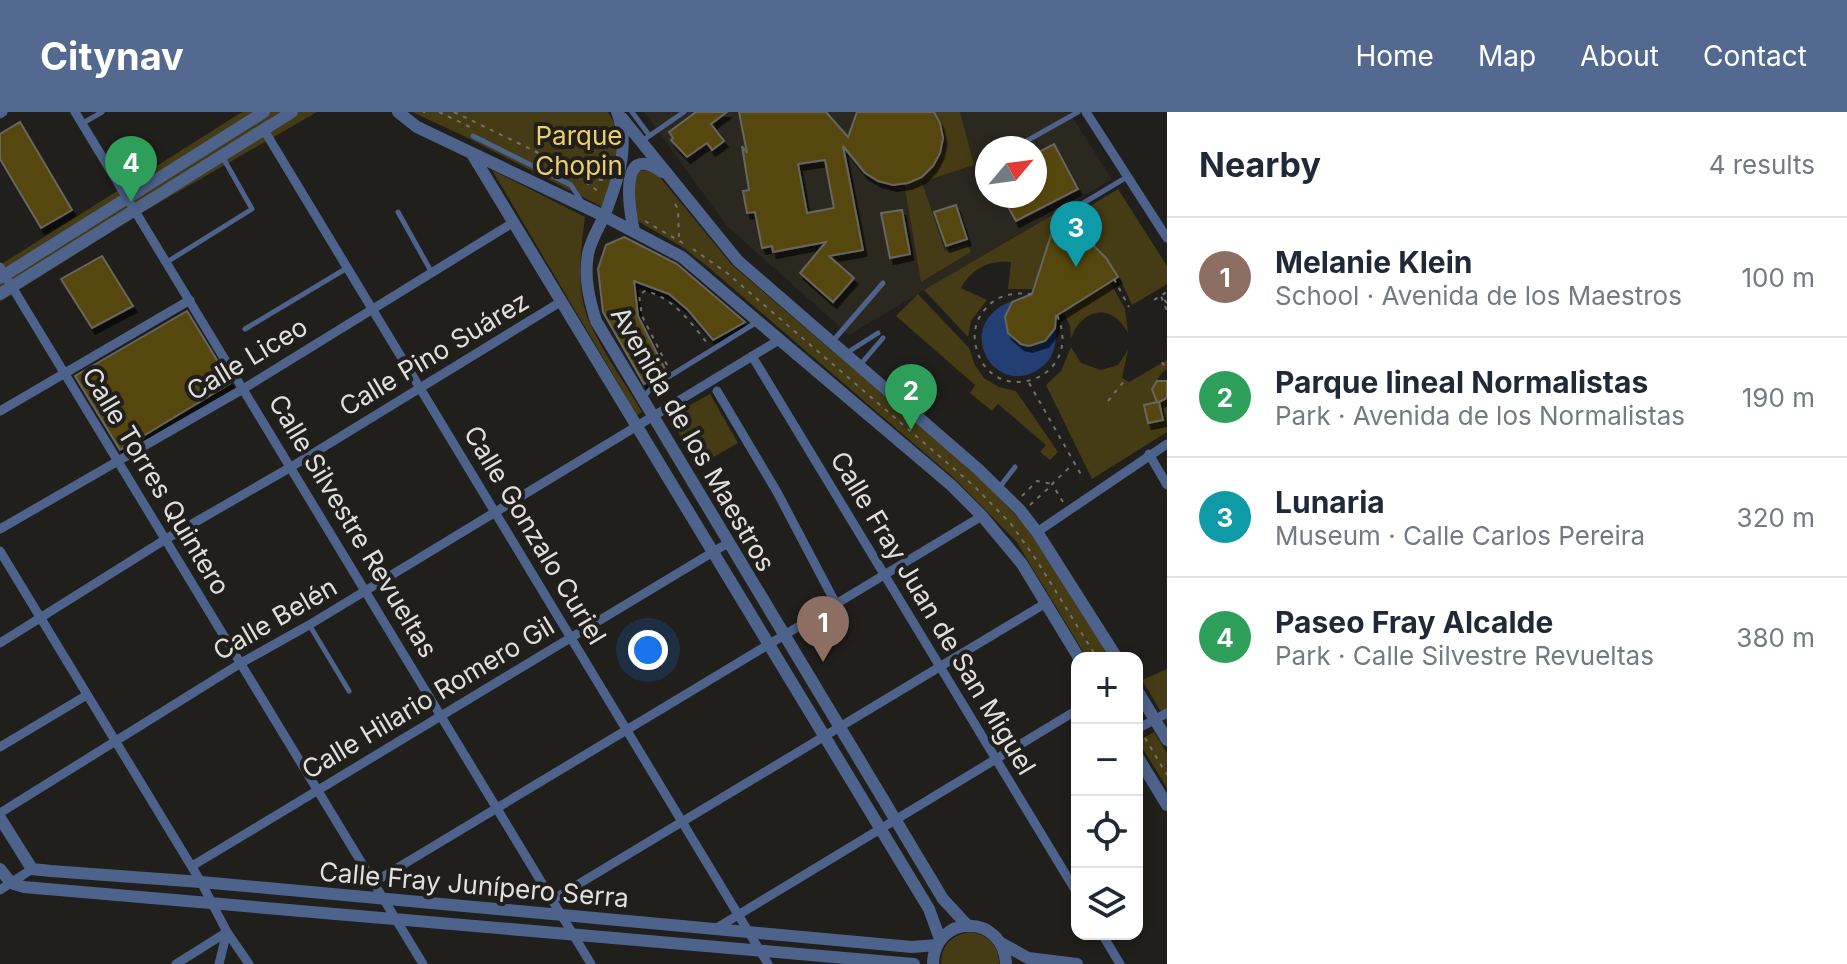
<!DOCTYPE html>
<meta charset="utf-8">
<style>
body{margin:0;font-family:Inter,sans-serif;background:#f2f2f3;color:#1f2937}
.controls{position:absolute;right:24px;bottom:24px;display:grid;overflow:hidden;border-radius:16px;box-shadow:0 4px 12px #0003}
.controls button{width:72px;height:72px;display:grid;place-items:center;padding:0;border:0;border-bottom:2px solid #e0e1e3;background:#fff;color:#1f2937;font:40px sans-serif}
.compass{position:absolute;left:975px;top:24px;width:72px;height:72px;border-radius:50%;background:#fff;box-shadow:0 4px 12px #0003;rotate:61deg}
.you{position:absolute;left:648px;top:538px;width:28px;height:28px;margin:-20px;border:6px solid #fff;border-radius:50%;background:#1a73e8;box-shadow:0 0 0 12px #1a73e833}
.badge{display:grid;place-items:center;width:52px;height:52px;border-radius:50%;background:#536990;color:#fff;font-size:26px;font-weight:700}
.pin{position:absolute;translate:-50% -66px;filter:drop-shadow(0 2px 4px #0008)}
.pin::after{content:'';position:absolute;top:42px;width:28px;height:24px;background:inherit;clip-path:polygon(0 0,100% 0,50% 100%)}
.list{margin:0;padding:0;list-style:none}
h2{display:flex;justify-content:space-between;align-items:center;height:104px;margin:0;padding:0 32px;font-size:34px}
h2 small{font-size:26px;font-weight:400;color:#747a83}
.list li{display:grid;grid-template-columns:52px 1fr auto;gap:24px;align-items:center;box-sizing:border-box;height:120px;padding:0 32px;border-top:2px solid #e0e1e3}
.list b{display:block;font-size:30px;white-space:nowrap}
.list p{margin:0;font-size:26px;white-space:nowrap;color:#747a83}
.list em{font-size:26px;font-style:normal;color:#747a83}
.icon{flex:none;width:44px;height:44px;fill:none;stroke:currentColor;stroke-width:2;stroke-linecap:round;stroke-linejoin:round}
.map{position:relative;flex:none;width:1167px;height:852px;overflow:hidden}
header{display:flex;align-items:center;gap:48px;box-sizing:border-box;height:112px;padding:0 40px;background:#536990;color:#fff}
header strong{font-size:38px}
nav{display:flex;gap:44px;margin-inline-start:auto;font-size:28px}
main{display:flex}
aside{flex:1;background:#fff}
.map>svg:first-child{display:block}
.built{fill:#2a281f;fill-rule:evenodd}
.green{fill:#453b15}
.water{fill:#233e72}
.building{fill:#55470a;stroke:#676662;stroke-width:2;fill-rule:evenodd;filter:url(#shadow)}
.lines{fill:none;stroke-linecap:round;stroke-linejoin:round}
.path{stroke:#72716e;stroke-width:2;stroke-dasharray:4 6;stroke-linecap:butt}
.service{stroke:#4e638c;stroke-width:5}
.minor{stroke:#4e638c;stroke-width:9}
.tertiary{stroke:#4e638c;stroke-width:12}
.labels{text-anchor:middle;stroke-width:8;stroke-linejoin:round;paint-order:stroke}
.park-label{font-size:26px;fill:#ecd06a;stroke:#201f1c}
.street-label{font-size:26px;fill:#e1e0de;stroke:#201f1c}
</style>
<header>
<strong>Citynav</strong>
<nav><a>Home</a><a>Map</a><a>About</a><a>Contact</a></nav>
</header>
<main>
<div class="map">
<svg width="1167" height="852" viewBox="0 0 1167 852">
<defs>
<filter id="shadow"><feDropShadow dx="3.5" dy="6" stdDeviation="0" flood-color="#0009"/></filter>
</defs>
<rect width="100%" height="100%" fill="#201f1c"/>
<path class="built" d="M644,0H1069L1112,67L849,223L727,114ZM987,36H1035V84H987Z"/>
<g class="green">
<polygon points="242,0 317,0 138,103 0,190 0,153"/>
<polygon points="412,0 608,0 618,17 619,40 604,96 466,25"/>
<path d="M934,0H960L974,53L922,70L945,139L967,132L971,140L921,170L904,71C938,65 950,29 934,0Z"/>
<path d="M492,58L585,105C581,138 575,177 589,209C603,241 625,271 642,300L637,303Z"/>
<path d="M654,58L732,153L974,360L1031,419L1111,546H1087L1016,429L954,366L708,155L684,136L636,108C633,92 630,74 639,59Z"/>
<path d="M1118,77L1167,154V172L1132,193C1119,162 1100,127 1065,118L1069,107Z"/>
<path d="M1059,99L1033,177H1008L1011,150C989,148 972,156 961,176L987,188L971,209L968,225L924,178Z"/>
<path d="M1110,170L1125,197L1128,221C1112,190 1082,196 1071,226L1070,214L1063,199Z"/>
<polygon points="918,182 969,236 975,253 984,266 999,275 1016,279 1058,340 1050,348 1040,340 1046,333 998,292 992,299 970,281 975,273 896,204"/>
<path d="M1071,235L1081,251L1101,258L1118,253L1128,238L1122,266L1129,270L1167,248V257C1154,265 1154,280 1167,288V320L1092,367L1046,273L1061,259Z"/>
<polygon points="710,282 738,331 698,354 669,305"/>
<polygon points="1167,557 1167,610 1142,568"/>
<polygon points="1154,620 1167,641 1167,676 1138,629"/>
<path d="M971,820C988,823 999,833 999,852H941C941,833 952,822 971,820Z"/>
</g>
<path class="water" d="M1009,190H1012C988,224 1036,254 1055,216L1056,220C1056,235 1053,248 1039,257C995,287 952,215 1009,190Z"/>
<g class="building">
<polygon points="696,0 727,0 711,12 724,29 712,38 707,31 687,45 671,28 673,26 669,20"/>
<path d="M739,0H826L848,25L857,0H934L940,11L943,26L940,41L933,54L922,65L908,71L893,73L878,69L865,61L843,34L863,138L829,144L854,166L833,190L800,161L826,130L773,140L772,134L762,136L755,100L747,101L743,79L749,78L742,34L747,41ZM825,48L834,96L807,101L798,52Z"/>
<polygon points="20,10 72,98 41,116 0,47 0,22"/>
<polygon points="1054,32 1078,77 1016,109 1002,84 1035,84 1035,42"/>
<polygon points="956,93 967,127 946,134 934,100"/>
<polygon points="902,98 910,142 890,146 881,101"/>
<polygon points="1054,114 1073,120 1091,131 1106,146 1118,165 1056,204 1055,216 1045,229 1029,234 1021,232 1008,221 1005,205 1012,190 1032,182"/>
<polygon points="624,125 677,152 745,210 713,228 688,198 669,182 634,169 638,204 666,259 644,272 603,200 598,157 606,133"/>
<polygon points="102,144 133,194 92,216 61,167"/>
<polygon points="187,199 231,271 120,338 75,264"/>
<polygon points="1157,269 1167,269 1167,286 1159,290 1163,308 1148,311 1144,293 1157,290 1152,277"/>
</g>
<g class="lines">
<g class="path">
<polyline points="423,0 425,0"/>
<polyline points="439,0 470,15"/>
<path d="M454,0L551,47C570,52 587,69 605,68"/>
<polyline points="559,56 581,67 598,79"/>
<polyline points="675,92 678,97 679,125"/>
<polyline points="645,109 688,134"/>
<polyline points="693,137 727,161 974,374 1011,412 1037,449 1097,546"/>
<polyline points="1114,167 1129,195"/>
<path d="M1032,182C1012,180 995,183 983,200C975,210 973,223 976,235C991,298 1086,269 1057,203"/>
<polyline points="1154,188 1167,180"/>
<polyline points="1167,191 1161,184 1167,199"/>
<polyline points="1162,250 1166,257"/>
<path d="M667,253L642,204L639,183L645,179C671,184 691,210 707,231"/>
<polyline points="1029,271 1083,366"/>
<polyline points="1108,289 1125,268"/>
<polyline points="1022,384 1037,369 1052,372"/>
<polyline points="1063,390 1052,372 1073,352"/>
<polyline points="1030,393 1052,373"/>
<polyline points="1145,626 1167,663"/>
</g>
<g class="service">
<polyline points="632,0 649,23"/>
<polyline points="83,11 102,0"/>
<polyline points="473,24 571,73 583,92"/>
<polyline points="642,29 684,0"/>
<polyline points="1014,36 1078,0"/>
<polyline points="982,54 987,51"/>
<polyline points="398,100 432,161"/>
<polyline points="1065,102 1127,65"/>
<polyline points="167,150 252,97 222,44"/>
<polyline points="245,217 347,156"/>
<polyline points="832,230 883,171"/>
<polyline points="845,242 878,221"/>
<polyline points="860,253 883,226"/>
<polyline points="643,286 652,275 757,210"/>
<polyline points="999,376 1015,355"/>
<polyline points="310,514 349,579"/>
</g>
<g class="minor">
<polyline points="75,0 591,852"/>
<polyline points="1086,0 1167,126"/>
<polyline points="0,2 3,0"/>
<polyline points="264,18 768,852"/>
<polyline points="0,155 423,852"/>
<polyline points="752,244 1077,781"/>
<polyline points="717,279 777,380 836,492"/>
<polyline points="0,299 190,188"/>
<polyline points="1149,342 1167,373"/>
<polyline points="0,417 243,277 514,110"/>
<polyline points="1037,420 1167,332"/>
<polyline points="0,439 201,770 227,820 249,852"/>
<polyline points="0,531 166,427 291,355 562,189"/>
<polyline points="1137,617 1167,601"/>
<polyline points="0,635 87,583"/>
<polyline points="0,701 241,551 309,513 779,228"/>
<polyline points="192,754 728,431"/>
<polyline points="374,770 982,404"/>
<polyline points="0,778 32,757"/>
<polyline points="552,788 1046,491"/>
<polyline points="715,817 1077,598"/>
<polyline points="1102,822 1120,852"/>
<polyline points="176,852 227,820"/>
<polyline points="219,852 227,820"/>
</g>
<g class="tertiary">
<polyline points="398,0 417,15 604,104 682,145 951,373 982,404 1022,452 1079,546"/>
<path d="M617,0C631,34 617,70 605,102C599,116 591,127 588,142C584,165 589,187 596,209L943,787L968,814"/>
<polyline points="622,6 738,149 978,357 1020,398 1037,420 1117,546"/>
<polyline points="472,42 929,797 940,827"/>
<path d="M634,119C629,98 618,28 662,60"/>
<polyline points="0,166 264,0"/>
<polyline points="0,182 292,0"/>
<polyline points="1137,578 1167,628"/>
<polyline points="1137,644 1167,693"/>
<polyline points="0,706 32,757 51,759 201,770 912,835 937,833"/>
<polyline points="0,757 11,771 24,775 914,852"/>
<polyline points="1001,831 1028,846 1077,852"/>
<path d="M933,852C934,801 1004,801 1006,852"/>
</g>
</g>
<g class="labels">
<g class="park-label">
<text x="579" y="33">Parque<tspan x="579" dy="30">Chopin</tspan></text>
</g>
<g class="street-label">
<text transform="translate(434 242) rotate(-31)" y="9">Calle Pino Suárez</text>
<text transform="translate(247 247) rotate(-31)" y="9">Calle Liceo</text>
<text transform="translate(693 327) rotate(60)" y="9">Avenida de los Maestros</text>
<text transform="translate(156 369) rotate(59)" y="9">Calle Torres Quintero</text>
<text transform="translate(353 414) rotate(59)" y="9">Calle Silvestre Revueltas</text>
<text transform="translate(535 423) rotate(59)" y="9">Calle Gonzalo Curiel</text>
<text transform="translate(933 501) rotate(59)" y="9">Calle Fray Juan de San Miguel</text>
<text transform="translate(275 507) rotate(-30)" y="9">Calle Belén</text>
<text transform="translate(428 586) rotate(-31)" y="9">Calle Hilario Romero Gil</text>
<text transform="translate(474 773) rotate(5)" y="9">Calle Fray Junípero Serra</text>
</g>
</g>
</svg>
<div class="controls">
<button>+</button>
<button>−</button>
<button><svg class="icon" aria-label="locate" viewBox="0 0 24 24"><circle cx="12" cy="12" r="6"/><path d="M12 2v4M12 18v4M2 12h4M18 12h4"/></svg></button>
<button><svg class="icon" aria-label="layers" viewBox="0 0 24 24"><path d="M12 4l9 5-9 5-9-5zM3 14l9 5 9-5"/></svg></button>
</div>
<svg class="compass" viewBox="-18 -18 36 36"><path d="M0-13l5 13h-10z" fill="#e53935"/><path d="M0 13l5-13h-10z" fill="#747a83"/></svg>
<div class="you"></div>
<div class="pin badge" style="left:823px;top:550px;background:#8d6e63">1</div>
<div class="pin badge" style="left:911px;top:318px;background:#2e9e5b">2</div>
<div class="pin badge" style="left:1076px;top:155px;background:#0f9aa8">3</div>
<div class="pin badge" style="left:131px;top:90px;background:#2e9e5b">4</div>
</div>
<aside>
<h2>Nearby<small>4 results</small></h2>
<ul class="list">
<li><span class="badge" style="background:#8d6e63">1</span><div><b>Melanie Klein</b><p>School · Avenida de los Maestros</p></div><em>100 m</em></li>
<li><span class="badge" style="background:#2e9e5b">2</span><div><b>Parque lineal Normalistas</b><p>Park · Avenida de los Normalistas</p></div><em>190 m</em></li>
<li><span class="badge" style="background:#0f9aa8">3</span><div><b>Lunaria</b><p>Museum · Calle Carlos Pereira</p></div><em>320 m</em></li>
<li><span class="badge" style="background:#2e9e5b">4</span><div><b>Paseo Fray Alcalde</b><p>Park · Calle Silvestre Revueltas</p></div><em>380 m</em></li>
</ul>
</aside>
</main>
